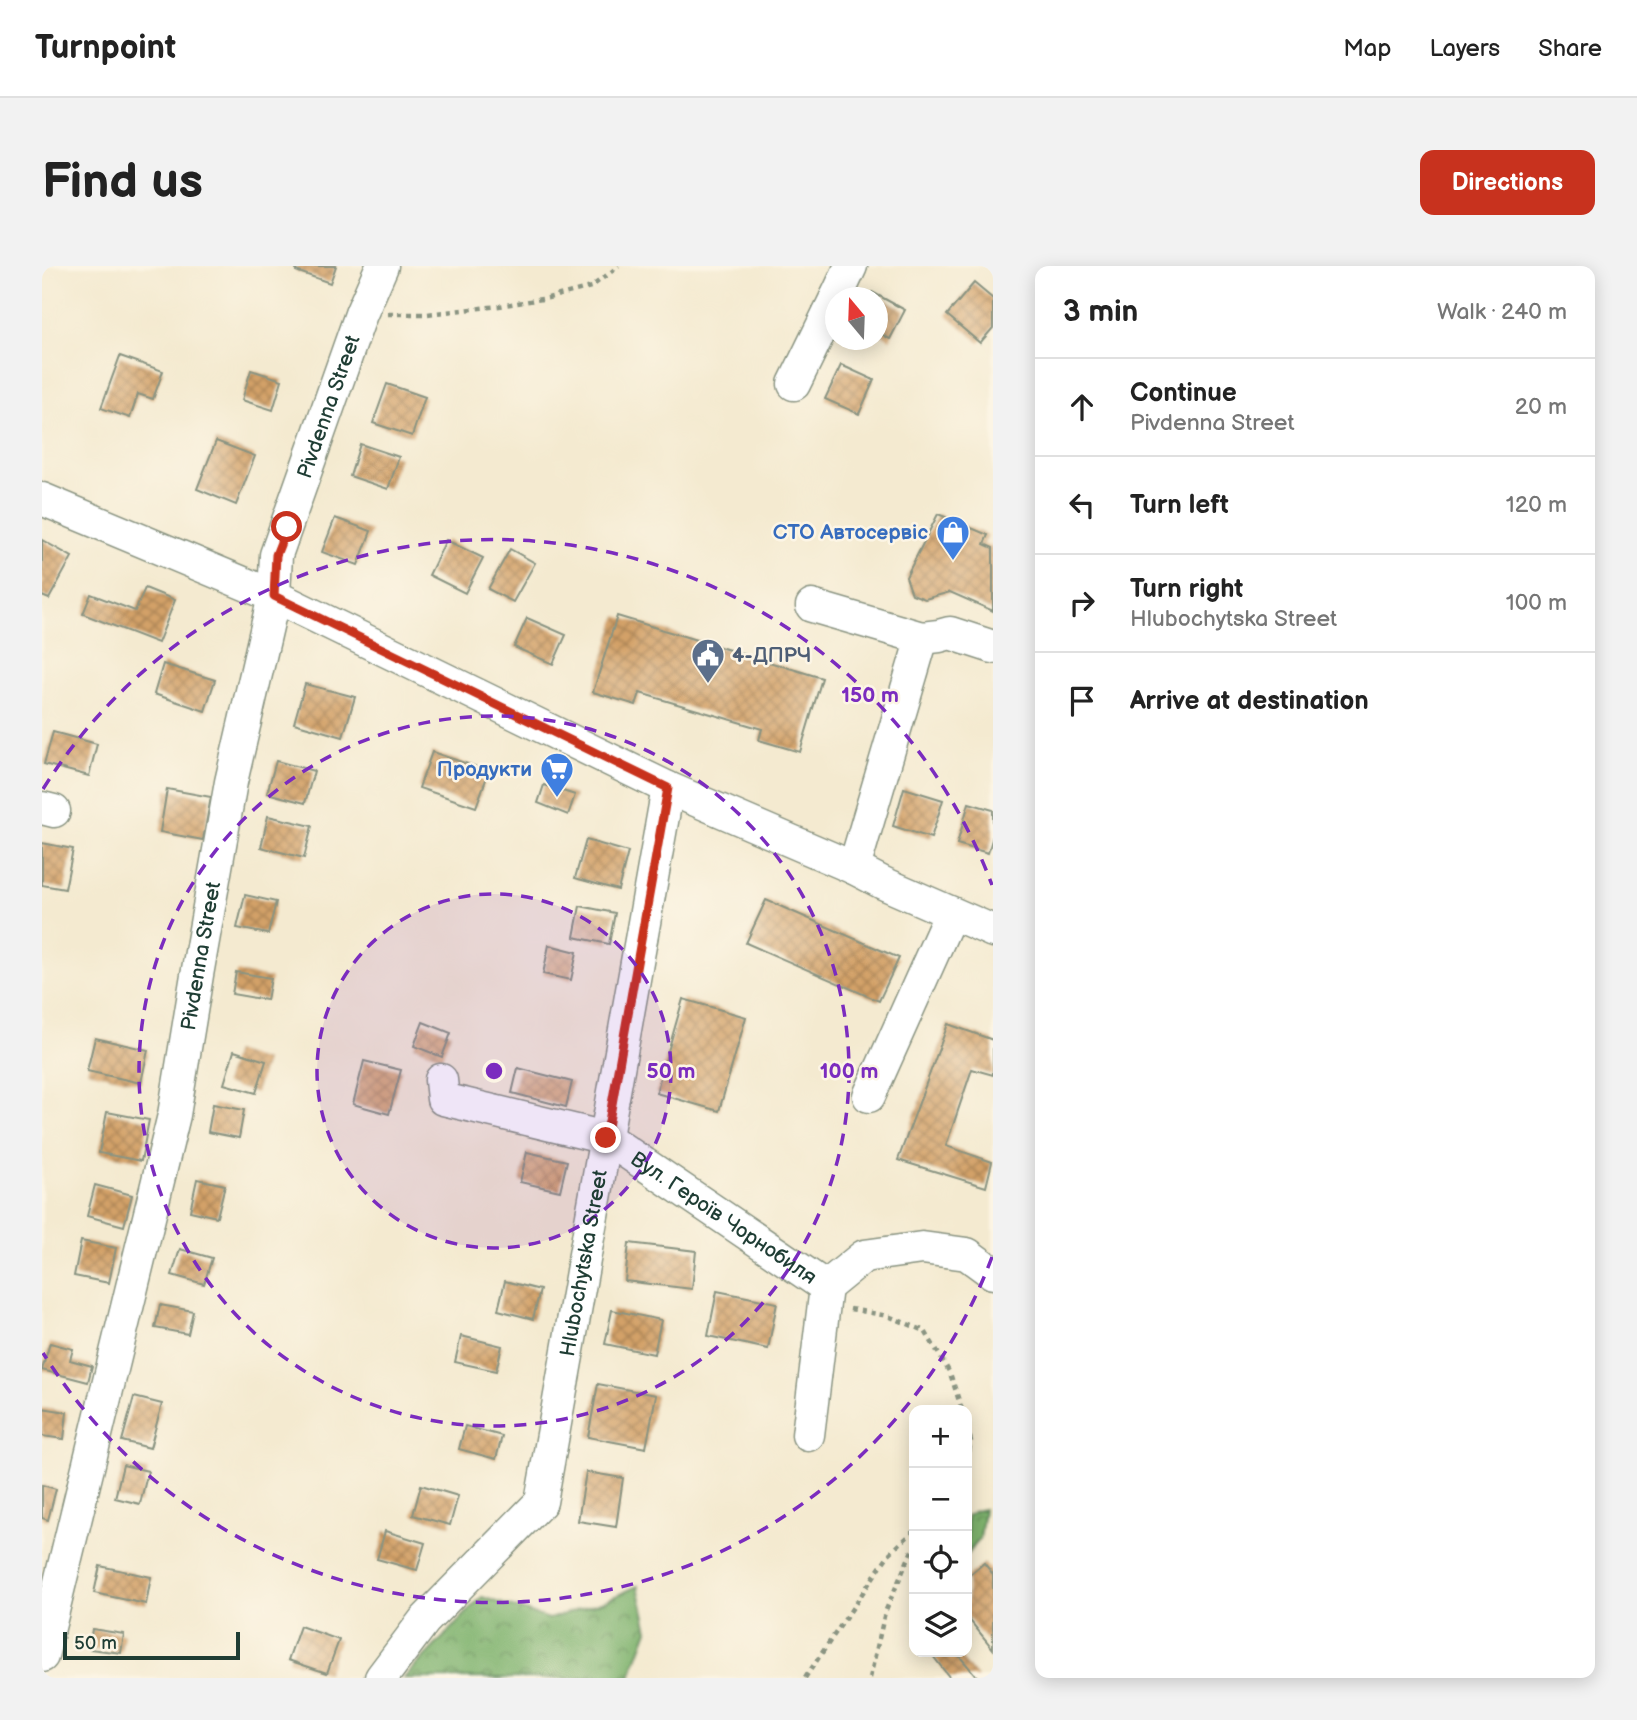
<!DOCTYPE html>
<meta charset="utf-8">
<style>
body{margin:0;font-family:"Balsamiq Sans",sans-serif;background:#f2f2f2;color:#222}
.controls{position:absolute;right:21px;bottom:21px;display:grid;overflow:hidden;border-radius:14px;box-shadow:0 4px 18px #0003}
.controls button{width:63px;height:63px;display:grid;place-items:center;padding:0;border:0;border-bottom:2px solid #e0e0e0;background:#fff;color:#222;font:35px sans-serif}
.compass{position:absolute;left:783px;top:21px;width:63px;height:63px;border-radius:50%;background:#fff;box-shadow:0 4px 18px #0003;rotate:341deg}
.scale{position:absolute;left:21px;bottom:18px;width:177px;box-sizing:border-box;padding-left:7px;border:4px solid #1f3d34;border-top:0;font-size:19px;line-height:24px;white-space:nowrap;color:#1f3d34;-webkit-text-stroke:5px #fcf5e5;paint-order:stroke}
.stop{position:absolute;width:21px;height:21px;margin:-16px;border:5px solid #c8321e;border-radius:50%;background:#fff}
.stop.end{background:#c8321e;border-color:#fff;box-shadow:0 2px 7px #0008}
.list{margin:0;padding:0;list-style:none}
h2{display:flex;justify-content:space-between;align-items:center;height:91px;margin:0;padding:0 28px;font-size:30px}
h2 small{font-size:23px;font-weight:400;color:#767676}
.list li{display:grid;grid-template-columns:46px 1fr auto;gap:21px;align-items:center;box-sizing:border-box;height:98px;padding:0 28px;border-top:2px solid #e0e0e0}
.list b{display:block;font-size:26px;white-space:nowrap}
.list p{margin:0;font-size:23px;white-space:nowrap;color:#767676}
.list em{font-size:23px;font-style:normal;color:#767676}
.icon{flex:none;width:38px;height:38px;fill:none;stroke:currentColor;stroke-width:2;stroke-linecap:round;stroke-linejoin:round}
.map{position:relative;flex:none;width:951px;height:1412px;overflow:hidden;border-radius:14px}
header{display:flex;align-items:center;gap:42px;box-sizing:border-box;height:98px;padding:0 35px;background:#fff;border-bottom:2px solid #e0e0e0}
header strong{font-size:33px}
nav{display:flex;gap:38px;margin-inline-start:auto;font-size:24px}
.intro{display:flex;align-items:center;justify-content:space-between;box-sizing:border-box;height:168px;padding:0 42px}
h1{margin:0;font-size:49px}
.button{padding:18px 32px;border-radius:14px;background:#c8321e;color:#fff;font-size:24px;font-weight:700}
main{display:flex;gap:42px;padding:0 42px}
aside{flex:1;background:#fff;border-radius:14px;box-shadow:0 4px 18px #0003}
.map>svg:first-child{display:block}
.forest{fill:url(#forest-crowns);stroke:#4e7850;stroke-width:2}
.building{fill:url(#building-cross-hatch)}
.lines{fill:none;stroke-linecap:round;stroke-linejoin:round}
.minor-casing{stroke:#8a9482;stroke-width:35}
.path{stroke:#8a9482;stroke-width:4.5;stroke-dasharray:5 5;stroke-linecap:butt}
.minor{stroke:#fff;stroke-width:32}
.route{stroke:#c8321e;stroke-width:9}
.ring{fill:none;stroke:#7b2cbf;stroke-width:3.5;stroke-dasharray:12 9}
.labels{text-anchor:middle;stroke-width:5;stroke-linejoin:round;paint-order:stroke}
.street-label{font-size:21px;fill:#1f3d34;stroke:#fcf5e5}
.shop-label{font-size:21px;font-weight:bold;fill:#366cbe;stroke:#fcf5e5;text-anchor:end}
.service-label{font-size:21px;font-weight:bold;fill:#4e5e75;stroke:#fcf5e5;text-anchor:start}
.centre{fill:#7b2cbf;stroke:#fcf5e5;stroke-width:3.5}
.ring-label{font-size:21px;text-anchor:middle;font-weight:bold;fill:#7b2cbf;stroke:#fcf5e5;stroke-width:5;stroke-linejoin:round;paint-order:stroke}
</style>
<header>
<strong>Turnpoint</strong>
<nav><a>Map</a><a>Layers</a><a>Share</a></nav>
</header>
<div class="intro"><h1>Find us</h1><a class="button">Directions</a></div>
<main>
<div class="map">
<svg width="951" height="1412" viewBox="0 0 951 1412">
<defs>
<pattern id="forest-crowns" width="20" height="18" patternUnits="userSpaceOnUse" patternTransform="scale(1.75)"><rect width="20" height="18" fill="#7eb26d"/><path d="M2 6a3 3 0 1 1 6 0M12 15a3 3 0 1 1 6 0" fill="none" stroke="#67925a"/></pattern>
<pattern id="building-cross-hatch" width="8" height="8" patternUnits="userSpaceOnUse" patternTransform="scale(1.75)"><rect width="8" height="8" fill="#d3a167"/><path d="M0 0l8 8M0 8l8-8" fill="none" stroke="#ab8456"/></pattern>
</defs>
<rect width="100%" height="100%" fill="#fcf5e5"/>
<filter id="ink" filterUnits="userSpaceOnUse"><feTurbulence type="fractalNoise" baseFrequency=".0143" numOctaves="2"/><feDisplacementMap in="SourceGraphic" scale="14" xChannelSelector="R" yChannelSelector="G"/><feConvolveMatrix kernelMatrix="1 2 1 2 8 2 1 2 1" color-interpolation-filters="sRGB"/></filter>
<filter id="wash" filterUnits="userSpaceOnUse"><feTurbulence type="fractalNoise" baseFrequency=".00686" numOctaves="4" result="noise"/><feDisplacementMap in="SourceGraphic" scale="28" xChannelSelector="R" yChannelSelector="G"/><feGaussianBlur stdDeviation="1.57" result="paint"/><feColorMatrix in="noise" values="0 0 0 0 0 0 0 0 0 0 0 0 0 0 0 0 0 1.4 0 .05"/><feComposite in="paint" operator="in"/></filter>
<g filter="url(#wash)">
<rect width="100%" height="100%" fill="#f4ead0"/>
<g class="forest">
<polygon points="942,1243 938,1273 925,1288 925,1250 932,1245"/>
<polygon points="596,1320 606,1364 588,1412 362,1412 440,1331 507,1353 562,1335"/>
</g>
<g id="blocks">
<g class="building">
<polygon points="255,0 294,0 288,17 254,5"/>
<polygon points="932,17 951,33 951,62 938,77 905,49"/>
<polygon points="830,26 863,44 848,73 836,66 836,32 827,32"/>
<polygon points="78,90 121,105 111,133 96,128 88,152 59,142"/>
<polygon points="799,99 832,114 817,148 783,133"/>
<polygon points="209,104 240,114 231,144 200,134"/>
<polygon points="345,118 383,131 370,170 331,157"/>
<polygon points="174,175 213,190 194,239 155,223"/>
<polygon points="318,178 357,191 346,223 308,210"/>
<polygon points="896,248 946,269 942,278 951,282 951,345 908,326 883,333 870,328 864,311"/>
<polygon points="293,252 329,265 316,299 280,286"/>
<polygon points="0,274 30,291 7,333 0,330"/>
<polygon points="404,274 441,292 423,327 387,309"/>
<polygon points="468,283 493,297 471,336 446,323"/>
<polygon points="103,322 133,334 116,377 41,348 49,328 93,345"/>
<polygon points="575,350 780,412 758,486 717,474 720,463 598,427 594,439 551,426"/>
<polygon points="485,352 524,369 511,398 472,381"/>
<polygon points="121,398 173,414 163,445 112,428"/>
<polygon points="263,418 313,431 301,471 252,457"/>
<polygon points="11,466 55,478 47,510 2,498"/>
<polygon points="390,486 447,505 434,541 377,522"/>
<polygon points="234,495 272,505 263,537 225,527"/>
<polygon points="502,519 533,529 526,549 496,537"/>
<polygon points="862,522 901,534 889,572 851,560"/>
<polygon points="125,523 169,531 161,574 118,566"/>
<polygon points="927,537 951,544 951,570 946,587 915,578"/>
<polygon points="226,550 270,560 262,592 219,581"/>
<polygon points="544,574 586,586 576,624 533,612"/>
<polygon points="0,577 31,583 23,623 0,619"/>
<polygon points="203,629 234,636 226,668 195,662"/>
<polygon points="724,634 857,692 837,735 704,677"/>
<polygon points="538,640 573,647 567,678 532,671"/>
<polygon points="507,679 535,686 529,714 501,708"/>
<polygon points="194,706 229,712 225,734 190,728"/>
<polygon points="641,733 704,751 677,845 614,827"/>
<polygon points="381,756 409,767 400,791 372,780"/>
<polygon points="906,758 951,774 951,809 930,803 904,880 950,896 944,921 856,894"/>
<polygon points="53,772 106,784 99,817 45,805"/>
<polygon points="192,785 224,795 214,827 182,818"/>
<polygon points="322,795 359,804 347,848 311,838"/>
<polygon points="476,802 530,816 524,841 470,827"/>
<polygon points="171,838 202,844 197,872 166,866"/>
<polygon points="65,846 107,854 99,895 57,887"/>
<polygon points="485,886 525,895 518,925 478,916"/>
<polygon points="155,913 183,919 175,951 148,945"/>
<polygon points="53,919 90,929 82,960 45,950"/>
<polygon points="39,975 74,982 67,1017 32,1010"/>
<polygon points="587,977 654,985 650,1023 583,1015"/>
<polygon points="138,983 170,992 162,1018 130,1009"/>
<polygon points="463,1015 498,1024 491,1053 456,1044"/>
<polygon points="675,1025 735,1037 726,1083 666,1070"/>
<polygon points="118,1039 151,1045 146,1068 113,1062"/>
<polygon points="570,1044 619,1054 612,1088 563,1078"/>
<polygon points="419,1070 460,1080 454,1105 413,1096"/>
<polygon points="8,1077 31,1083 28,1094 50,1100 46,1116 0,1104"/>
<polygon points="556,1118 614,1129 604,1182 546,1171"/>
<polygon points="92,1131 120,1138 108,1182 80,1175"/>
<polygon points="0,1142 25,1146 22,1173 0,1170"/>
<polygon points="423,1160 460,1170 454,1193 417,1183"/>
<polygon points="81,1199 106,1205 98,1238 73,1232"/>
<polygon points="544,1206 581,1212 574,1261 536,1255"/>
<polygon points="0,1219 14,1223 6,1254 0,1252"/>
<polygon points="379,1219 416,1230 408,1259 371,1249"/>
<polygon points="343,1265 383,1277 375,1304 335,1293"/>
<polygon points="942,1297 951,1308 951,1383 925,1351 925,1311"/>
<polygon points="58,1300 109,1311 104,1338 52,1327"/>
<polygon points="258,1360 297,1374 285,1407 246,1394"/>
<polygon points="50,1363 82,1368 79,1387 47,1383"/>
<polygon points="888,1386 914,1386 936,1412 908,1412"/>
</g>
</g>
</g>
<g filter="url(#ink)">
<use href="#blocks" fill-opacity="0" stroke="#8a9482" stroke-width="2"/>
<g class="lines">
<defs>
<g id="minor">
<polyline points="794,32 809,0"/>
<polyline points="752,118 794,32"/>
<polyline points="0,233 232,330 626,522 812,602 841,617 951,665"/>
<polyline points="770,340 880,372 812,602"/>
<polyline points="880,372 897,370 908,367 951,381"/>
<polyline points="0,542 12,545"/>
<path id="s1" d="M399,814L401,833L564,872L784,1021L822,990L880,982L925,988L951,1007"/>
<polyline points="827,830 909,647"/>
<polyline points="766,1169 784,1021"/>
<path id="s2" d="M0,1390L132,849L155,709L189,516L232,330L234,289L319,48L340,0"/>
<path id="s3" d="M339,1412L382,1355L499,1236L626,522"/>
</g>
</defs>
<use href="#minor" class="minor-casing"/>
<g class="path">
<polyline points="346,48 385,48 457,40 506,32 549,21 577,0"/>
<polyline points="808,1043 846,1050 883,1065 908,1107 920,1144"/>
<polyline points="925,1161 929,1175 925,1197"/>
<polyline points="763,1412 847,1288 872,1265"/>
<polyline points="828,1412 843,1346 872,1280"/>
</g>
<use href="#minor" class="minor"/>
</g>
</g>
<g class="lines" filter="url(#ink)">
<polyline class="route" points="245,261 234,289 232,330 626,522 564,872"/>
</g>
<circle cx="452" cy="805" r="177" fill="#7b2cbf" fill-opacity=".12"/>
<g class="ring">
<circle cx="452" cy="805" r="177"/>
<circle cx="452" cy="805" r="355"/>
<path d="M950 991A532 532 0 0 1 1 1087M1 523A532 532 0 0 1 950 619"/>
</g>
<defs>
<symbol id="shop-pin" viewBox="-11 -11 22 30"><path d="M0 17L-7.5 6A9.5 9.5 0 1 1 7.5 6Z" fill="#3f7fe0" stroke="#fcf5e5"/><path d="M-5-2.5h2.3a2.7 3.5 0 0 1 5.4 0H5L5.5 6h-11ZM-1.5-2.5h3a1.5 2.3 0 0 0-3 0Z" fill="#fff"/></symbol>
<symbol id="civic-pin" viewBox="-11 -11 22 30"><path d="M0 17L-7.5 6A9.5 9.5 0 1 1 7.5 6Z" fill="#5c6f8a" stroke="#fcf5e5"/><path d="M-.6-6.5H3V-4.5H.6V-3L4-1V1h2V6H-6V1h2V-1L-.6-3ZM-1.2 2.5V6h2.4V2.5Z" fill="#fff"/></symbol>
<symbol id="supermarket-pin" viewBox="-11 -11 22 30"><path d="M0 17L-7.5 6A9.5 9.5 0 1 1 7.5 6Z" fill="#3f7fe0" stroke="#fcf5e5"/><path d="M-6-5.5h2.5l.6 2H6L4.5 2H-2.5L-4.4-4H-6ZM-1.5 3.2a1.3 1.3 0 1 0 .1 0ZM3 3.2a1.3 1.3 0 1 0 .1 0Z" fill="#fff"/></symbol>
</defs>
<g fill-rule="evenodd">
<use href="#shop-pin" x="892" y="247" width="38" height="52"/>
<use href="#civic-pin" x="647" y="370" width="38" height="52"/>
<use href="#supermarket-pin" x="496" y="484" width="38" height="52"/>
</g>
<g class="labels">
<g class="street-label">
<text dy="7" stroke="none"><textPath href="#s2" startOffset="1284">Pivdenna Street</textPath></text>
<text dy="7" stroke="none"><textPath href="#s2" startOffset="718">Pivdenna Street</textPath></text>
<text dy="7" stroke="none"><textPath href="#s1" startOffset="329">Вул. Героїв Чорнобиля</textPath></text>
<text dy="7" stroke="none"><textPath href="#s3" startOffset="481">Hlubochytska Street</textPath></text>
</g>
<g class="shop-label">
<text x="886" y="273">СТО Автосервіс</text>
<text x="490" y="510">Продукти</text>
</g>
<g class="service-label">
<text x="690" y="396">4-ДПРЧ</text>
</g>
</g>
<circle cx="452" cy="805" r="10" class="centre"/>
<g class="ring-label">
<text x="828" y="436">150 m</text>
<text x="629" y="812">50 m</text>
<text x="807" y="812">100 m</text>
</g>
</svg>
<div class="controls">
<button>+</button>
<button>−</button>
<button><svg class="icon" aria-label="locate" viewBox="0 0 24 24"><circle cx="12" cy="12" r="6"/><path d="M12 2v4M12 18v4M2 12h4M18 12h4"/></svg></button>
<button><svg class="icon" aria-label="layers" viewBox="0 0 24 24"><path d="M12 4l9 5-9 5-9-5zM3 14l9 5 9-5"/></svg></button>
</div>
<svg class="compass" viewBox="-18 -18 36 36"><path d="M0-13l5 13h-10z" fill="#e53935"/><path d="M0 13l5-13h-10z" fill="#767676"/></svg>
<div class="scale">50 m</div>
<div class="stop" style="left:245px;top:261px"></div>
<div class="stop end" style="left:564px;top:872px"></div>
</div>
<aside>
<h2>3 min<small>Walk · 240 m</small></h2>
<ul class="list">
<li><svg class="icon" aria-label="ahead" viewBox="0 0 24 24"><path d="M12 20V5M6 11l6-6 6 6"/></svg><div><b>Continue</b><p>Pivdenna Street</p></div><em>20 m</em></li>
<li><svg class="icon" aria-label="left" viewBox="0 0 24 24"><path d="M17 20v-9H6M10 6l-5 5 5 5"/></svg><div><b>Turn left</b></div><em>120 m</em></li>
<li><svg class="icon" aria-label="right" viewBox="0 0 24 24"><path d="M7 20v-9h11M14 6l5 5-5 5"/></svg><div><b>Turn right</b><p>Hlubochytska Street</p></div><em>100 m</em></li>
<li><svg class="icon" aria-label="arrive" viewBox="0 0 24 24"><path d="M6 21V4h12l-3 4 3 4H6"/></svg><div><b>Arrive at destination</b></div></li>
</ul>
</aside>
</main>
